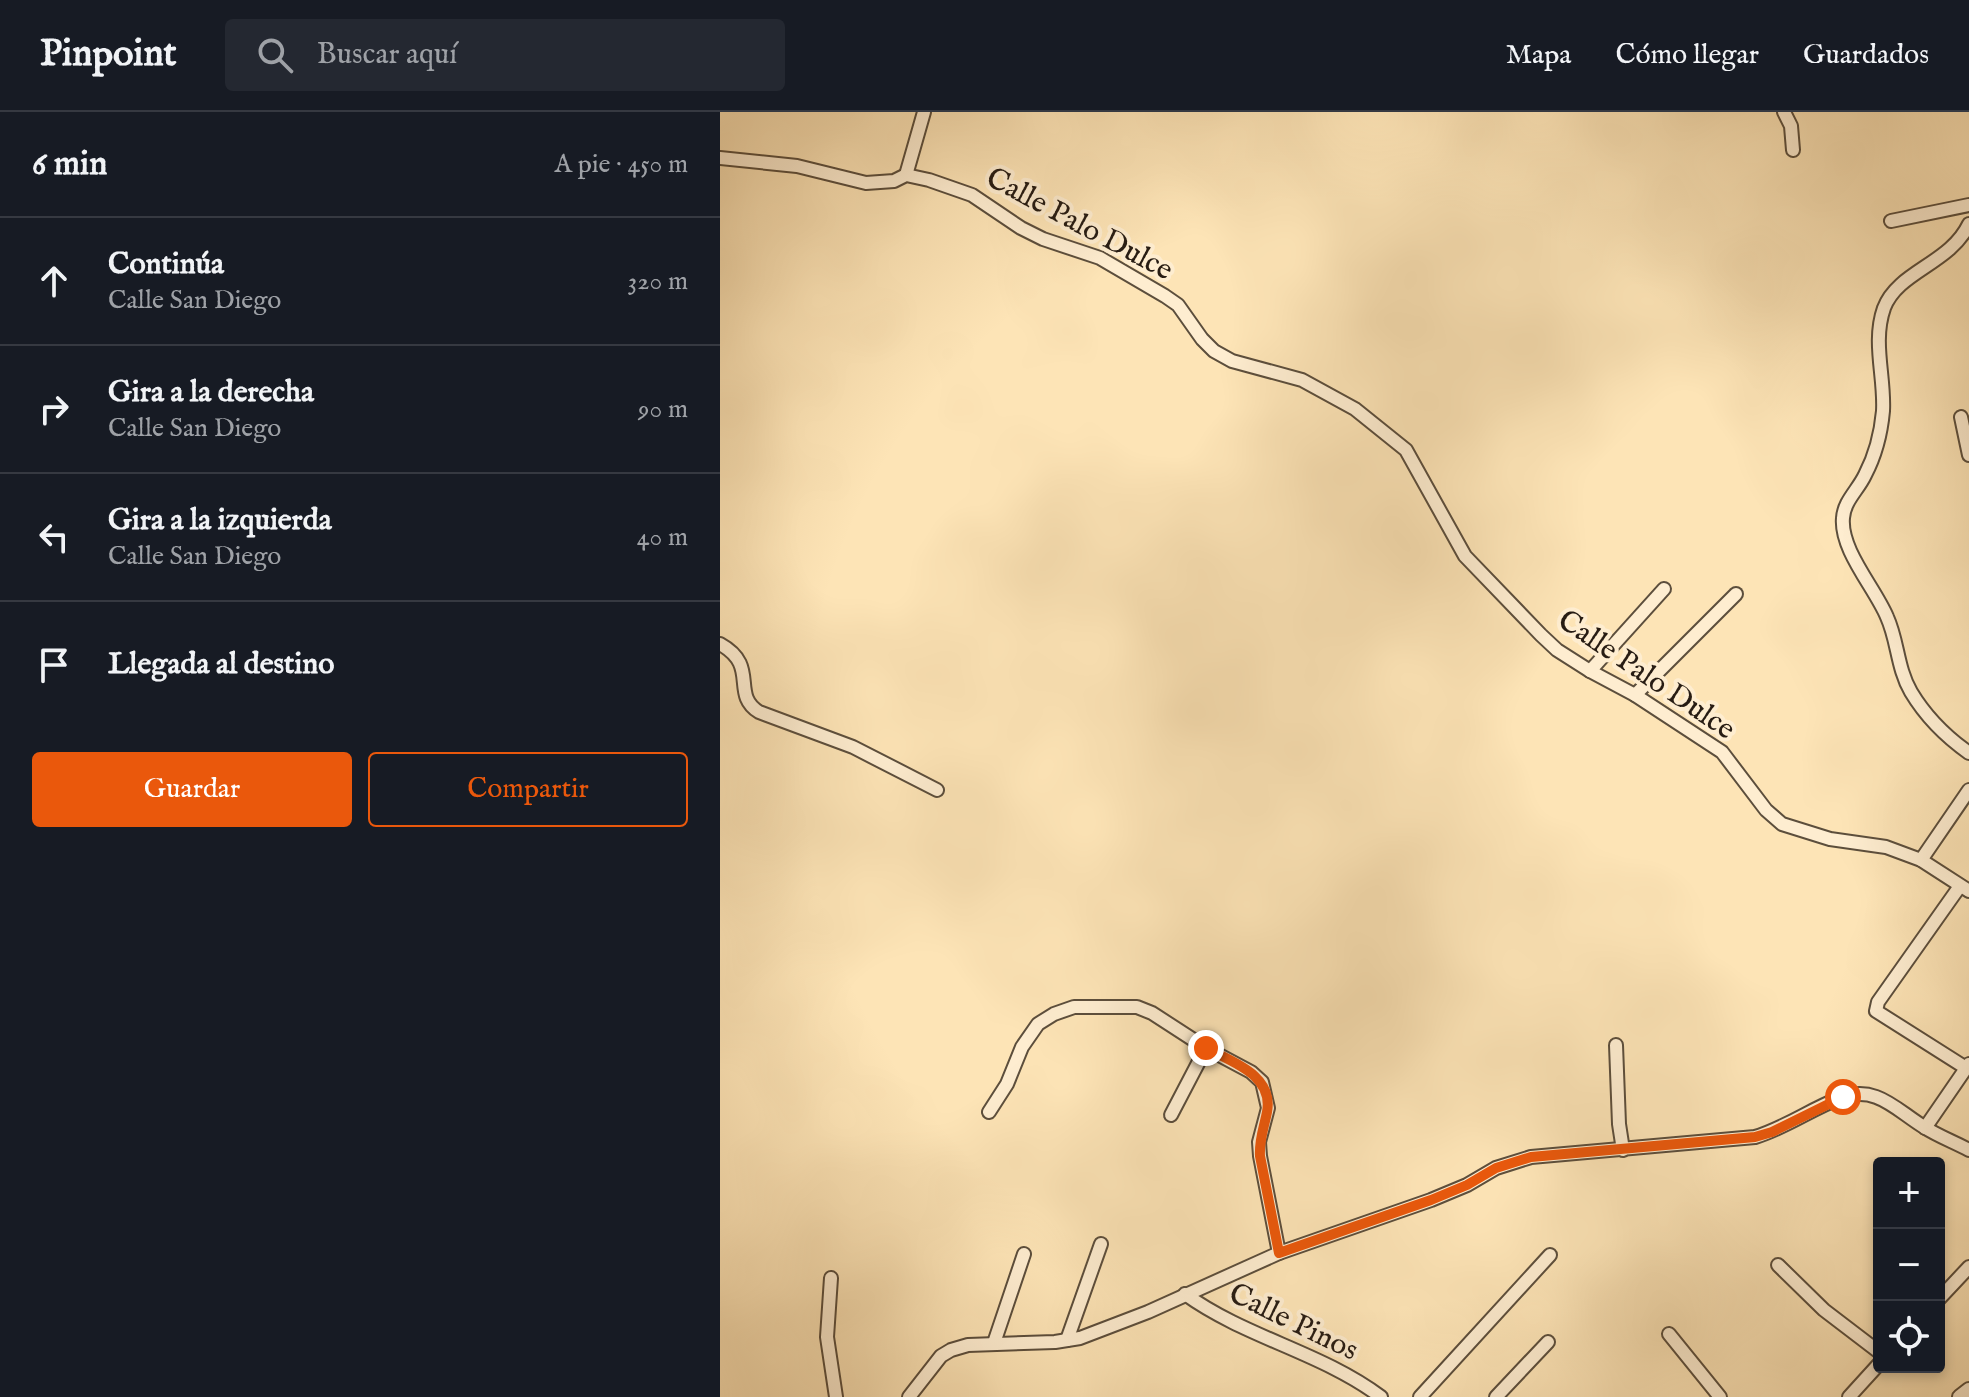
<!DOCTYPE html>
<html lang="es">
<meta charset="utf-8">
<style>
body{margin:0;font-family:"IM FELL English",serif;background:#242831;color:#f1f3f6}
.controls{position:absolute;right:24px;bottom:24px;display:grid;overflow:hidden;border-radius:8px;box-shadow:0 4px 12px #0003}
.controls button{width:72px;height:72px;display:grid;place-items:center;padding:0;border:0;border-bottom:2px solid #363941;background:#171b24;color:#f1f3f6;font:40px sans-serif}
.stop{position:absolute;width:24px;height:24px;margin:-18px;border:6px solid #ea580c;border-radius:50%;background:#fff}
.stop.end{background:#ea580c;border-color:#fff;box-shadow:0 2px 8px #0008}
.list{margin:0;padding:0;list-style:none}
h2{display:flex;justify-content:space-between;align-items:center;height:104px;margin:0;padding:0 32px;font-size:34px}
h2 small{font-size:26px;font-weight:400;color:#9ea1a6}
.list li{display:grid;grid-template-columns:52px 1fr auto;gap:24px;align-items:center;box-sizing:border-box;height:128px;padding:0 32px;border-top:2px solid #363941}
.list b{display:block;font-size:30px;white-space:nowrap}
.list p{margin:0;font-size:26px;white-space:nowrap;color:#9ea1a6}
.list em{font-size:26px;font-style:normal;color:#9ea1a6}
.actions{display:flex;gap:16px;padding:24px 32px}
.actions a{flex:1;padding:18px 0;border:2px solid #ea580c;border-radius:8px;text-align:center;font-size:28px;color:#ea580c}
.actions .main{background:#ea580c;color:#fff}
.icon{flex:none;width:44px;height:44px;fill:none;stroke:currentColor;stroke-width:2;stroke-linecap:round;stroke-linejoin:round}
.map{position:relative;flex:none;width:1249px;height:1285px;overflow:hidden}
header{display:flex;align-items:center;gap:48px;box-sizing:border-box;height:112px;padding:0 40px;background:#171b24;border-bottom:2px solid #363941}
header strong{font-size:38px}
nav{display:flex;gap:44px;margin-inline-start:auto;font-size:28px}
.search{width:560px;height:72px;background:#242831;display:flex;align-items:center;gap:20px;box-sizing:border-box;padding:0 28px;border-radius:8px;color:#9ea1a6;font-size:30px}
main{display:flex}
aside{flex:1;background:#171b24}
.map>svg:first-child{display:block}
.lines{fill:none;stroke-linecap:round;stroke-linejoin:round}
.minor-casing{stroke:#5c4e3c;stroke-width:16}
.tertiary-casing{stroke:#5c4e3c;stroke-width:18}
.minor{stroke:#feedd0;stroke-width:12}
.tertiary{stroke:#feedd0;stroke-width:14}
.route{stroke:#ea580c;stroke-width:10}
.labels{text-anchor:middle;stroke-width:8;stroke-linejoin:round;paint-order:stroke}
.street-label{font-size:30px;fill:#271c13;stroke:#feedd0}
</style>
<header>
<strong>Pinpoint</strong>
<div class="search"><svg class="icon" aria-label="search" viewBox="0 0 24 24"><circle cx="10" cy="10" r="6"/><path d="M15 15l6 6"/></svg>Buscar aquí</div>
<nav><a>Mapa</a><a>Cómo llegar</a><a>Guardados</a></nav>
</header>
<main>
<aside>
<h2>6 min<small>A pie · 450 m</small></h2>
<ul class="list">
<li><svg class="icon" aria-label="ahead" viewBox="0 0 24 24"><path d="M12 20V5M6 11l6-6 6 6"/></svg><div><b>Continúa</b><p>Calle San Diego</p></div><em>320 m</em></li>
<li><svg class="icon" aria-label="right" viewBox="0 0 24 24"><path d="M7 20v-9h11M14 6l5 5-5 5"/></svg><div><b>Gira a la derecha</b><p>Calle San Diego</p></div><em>90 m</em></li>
<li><svg class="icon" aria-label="left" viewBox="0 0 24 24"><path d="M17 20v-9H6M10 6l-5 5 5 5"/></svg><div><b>Gira a la izquierda</b><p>Calle San Diego</p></div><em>40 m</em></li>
<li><svg class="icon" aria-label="arrive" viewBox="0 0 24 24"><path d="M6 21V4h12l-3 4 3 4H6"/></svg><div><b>Llegada al destino</b></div></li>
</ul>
<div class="actions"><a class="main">Guardar</a><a>Compartir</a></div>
</aside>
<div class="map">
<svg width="1249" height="1285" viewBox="0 0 1249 1285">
<rect width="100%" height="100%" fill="#fde4b6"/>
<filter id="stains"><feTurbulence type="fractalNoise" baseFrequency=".0025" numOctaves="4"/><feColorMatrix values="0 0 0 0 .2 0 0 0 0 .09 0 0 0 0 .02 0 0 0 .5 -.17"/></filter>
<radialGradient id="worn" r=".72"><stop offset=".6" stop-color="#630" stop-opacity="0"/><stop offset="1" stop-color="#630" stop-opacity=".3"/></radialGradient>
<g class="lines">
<defs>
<g id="minor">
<polyline points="1064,0 1071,14 1073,38"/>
<polyline points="0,46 77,54 146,71 174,69 186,63 209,68 252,83 301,116 323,127 380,146 445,184 458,193 482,227 494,239 512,249 582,268 635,297 686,338 745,444 821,523 837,538 870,559 915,583 1002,640 1046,698 1062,712 1110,727 1166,735 1201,748 1249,779"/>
<polyline points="186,63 204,0"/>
<polyline points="1171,109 1249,93"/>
<path d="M1249,112C1230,152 1178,159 1164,196C1152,230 1165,265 1163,299C1161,321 1155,344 1145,363C1138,378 1124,389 1123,406C1120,438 1155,476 1167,505C1178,529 1177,556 1191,580C1206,605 1225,624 1249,641"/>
<polyline points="1241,305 1249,343"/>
<path d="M0,532C40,554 10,582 39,600L133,635L217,678"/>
<polyline points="870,559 944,477"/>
<polyline points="915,583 1016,482"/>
<polyline points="1201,748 1249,678"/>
<polyline points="1240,774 1158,890 1156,899 1246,956"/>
<polyline points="896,933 899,1012 903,1038"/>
<polyline points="269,1000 287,972 302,935 318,912 334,902 354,895 417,895 432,901 486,936 531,960 542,970 548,996 539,1030 540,1044 559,1141"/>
<polyline points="451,1003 486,936"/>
<polyline points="1205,1016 1249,952"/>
<polyline points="1058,1153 1104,1198 1159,1240"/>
<polyline points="111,1166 107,1225 116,1285"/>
<path d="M465,1182C526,1226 601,1240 661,1285"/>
<polyline points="1219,1187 1249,1155"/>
<polyline points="949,1222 1000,1285"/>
<polyline points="347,1228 381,1132"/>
<polyline points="274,1231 304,1142"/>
<path d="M189,1285L221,1244L231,1238L248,1233L335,1230L360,1226L428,1200L559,1141L711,1088L747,1073L776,1056L811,1045L1035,1025C1065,1016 1091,997 1120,986C1156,972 1176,998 1204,1015C1218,1024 1234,1030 1249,1038"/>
<polyline points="700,1285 830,1143"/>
<polyline points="776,1285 828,1230"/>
<polyline points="1129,1285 1159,1252"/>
</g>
<polyline id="tertiary" points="1240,1285 1249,1278"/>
</defs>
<use href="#minor" class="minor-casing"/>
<use href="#tertiary" class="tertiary-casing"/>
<use href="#minor" class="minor"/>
<use href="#tertiary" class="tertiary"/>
</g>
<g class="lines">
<path class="route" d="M486,936C512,950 554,963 547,1000C544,1016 539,1027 540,1044L559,1141L711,1088L747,1073L776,1056L811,1045L1035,1025L1052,1020L1123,985"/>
</g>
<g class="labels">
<g class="street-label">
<text transform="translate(360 111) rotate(28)" y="10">Calle Palo Dulce</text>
<text transform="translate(927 562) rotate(34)" y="10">Calle Palo Dulce</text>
<text transform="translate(574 1209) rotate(26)" y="10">Calle Pinos</text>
</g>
</g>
<rect width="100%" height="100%" filter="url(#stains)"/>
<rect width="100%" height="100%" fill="url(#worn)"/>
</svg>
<div class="controls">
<button>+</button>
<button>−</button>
<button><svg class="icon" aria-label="locate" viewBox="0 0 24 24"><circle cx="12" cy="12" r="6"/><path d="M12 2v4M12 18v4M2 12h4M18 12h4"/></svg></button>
</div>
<div class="stop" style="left:1123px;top:985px"></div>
<div class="stop end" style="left:486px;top:936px"></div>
</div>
</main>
